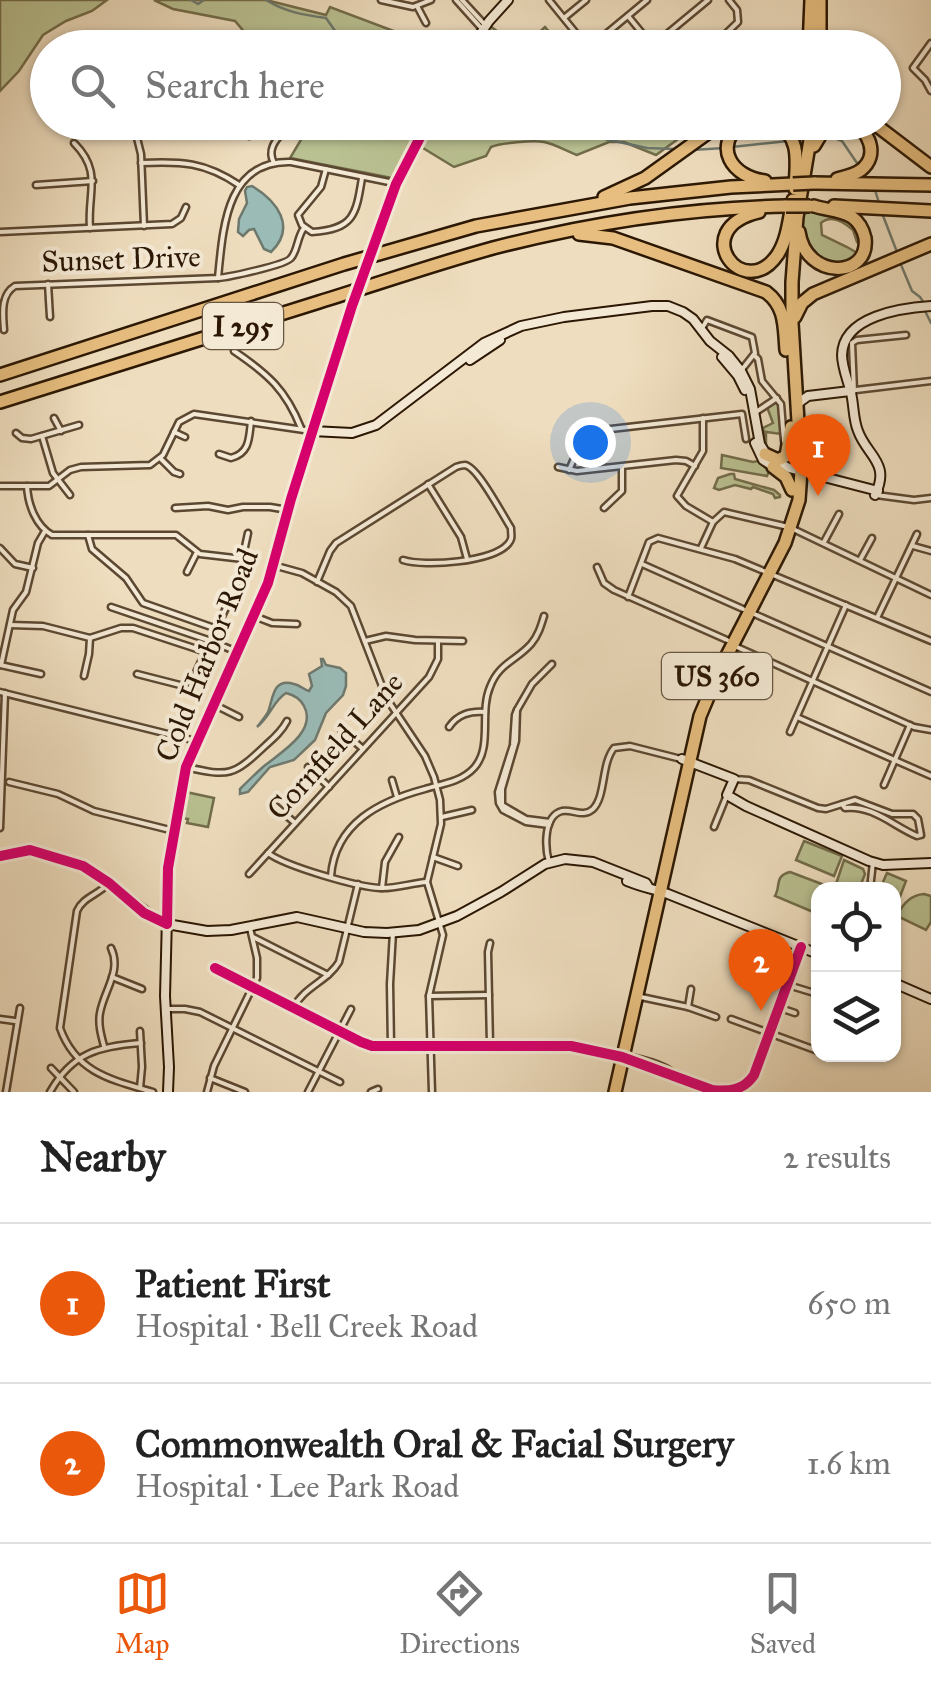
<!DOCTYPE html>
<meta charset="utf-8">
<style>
body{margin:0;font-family:"IM FELL Great Primer",serif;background:#f6f6f6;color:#222}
.controls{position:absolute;right:30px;bottom:30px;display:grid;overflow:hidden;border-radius:20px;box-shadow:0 2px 8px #0004}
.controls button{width:90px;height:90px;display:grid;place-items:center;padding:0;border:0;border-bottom:2px solid #e0e0e0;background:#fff;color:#222;font:50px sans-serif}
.you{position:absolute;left:590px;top:442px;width:35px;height:35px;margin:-25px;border:8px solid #fff;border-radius:50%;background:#1a73e8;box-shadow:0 0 0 15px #1a73e833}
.badge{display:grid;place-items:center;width:65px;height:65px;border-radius:50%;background:#ea580c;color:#fff;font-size:32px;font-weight:700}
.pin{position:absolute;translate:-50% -82px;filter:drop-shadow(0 2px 5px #0008)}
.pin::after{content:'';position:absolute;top:52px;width:35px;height:30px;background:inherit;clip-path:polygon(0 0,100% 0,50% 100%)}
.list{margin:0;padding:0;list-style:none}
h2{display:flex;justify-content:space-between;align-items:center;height:130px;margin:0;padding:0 40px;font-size:42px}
h2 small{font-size:32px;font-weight:400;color:#767676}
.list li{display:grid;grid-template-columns:65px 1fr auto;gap:30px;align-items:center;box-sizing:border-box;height:160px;padding:0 40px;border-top:2px solid #e0e0e0}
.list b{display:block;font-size:38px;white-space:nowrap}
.list p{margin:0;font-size:32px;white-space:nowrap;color:#767676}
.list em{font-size:32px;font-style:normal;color:#767676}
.icon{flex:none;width:55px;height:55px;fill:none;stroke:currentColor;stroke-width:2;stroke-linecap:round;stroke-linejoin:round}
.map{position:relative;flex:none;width:931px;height:1092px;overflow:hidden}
.search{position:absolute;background:#fff;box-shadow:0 2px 8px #0004;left:30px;right:30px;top:30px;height:110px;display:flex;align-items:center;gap:25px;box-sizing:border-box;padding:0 35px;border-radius:55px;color:#767676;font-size:38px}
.sheet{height:450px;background:#fff}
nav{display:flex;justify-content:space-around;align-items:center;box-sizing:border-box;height:140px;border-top:2px solid #e0e0e0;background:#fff;font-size:28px;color:#767676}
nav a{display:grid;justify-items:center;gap:5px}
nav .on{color:#ea580c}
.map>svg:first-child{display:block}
.green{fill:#b9c091;stroke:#726c4a;stroke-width:2.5}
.water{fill:#9abbb6;stroke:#6e796e;stroke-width:2.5}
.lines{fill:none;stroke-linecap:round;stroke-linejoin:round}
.stream{stroke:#6e796e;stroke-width:2.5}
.street-casing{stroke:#5c4832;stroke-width:9}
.secondary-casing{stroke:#2b1703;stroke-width:12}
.highway-casing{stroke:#2b1703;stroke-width:16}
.street{stroke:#f4e9d5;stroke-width:4}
.secondary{stroke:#f4e9d5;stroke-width:8}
.highway{stroke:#e7be7f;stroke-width:11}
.secondary-bridge-casing{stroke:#2b1703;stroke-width:12;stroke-linecap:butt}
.highway-bridge-casing{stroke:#2b1703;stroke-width:16;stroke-linecap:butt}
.secondary-bridge{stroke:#f4e9d5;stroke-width:8}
.highway-bridge{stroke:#e7be7f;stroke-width:11}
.cycleway-casing{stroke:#f4e9d5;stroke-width:16}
.cycleway{stroke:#d6006c;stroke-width:10}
.labels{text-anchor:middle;stroke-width:8;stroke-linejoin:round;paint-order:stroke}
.shield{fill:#f4e9d5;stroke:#675642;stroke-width:2.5}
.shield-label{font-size:28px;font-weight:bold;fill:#2b1703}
.street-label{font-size:30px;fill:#2b1703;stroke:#f4e9d5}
</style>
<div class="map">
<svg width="931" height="1092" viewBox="0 0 931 1092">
<rect width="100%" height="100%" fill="#eeddbe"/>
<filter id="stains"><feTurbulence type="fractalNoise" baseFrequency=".002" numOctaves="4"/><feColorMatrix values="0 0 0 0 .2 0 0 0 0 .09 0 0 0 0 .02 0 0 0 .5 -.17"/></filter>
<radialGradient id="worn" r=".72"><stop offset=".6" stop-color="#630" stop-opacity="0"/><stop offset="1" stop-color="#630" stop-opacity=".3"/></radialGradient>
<g class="green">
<polygon points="0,0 107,0 92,11 66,21 43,35 19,71 0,91"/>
<polygon points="154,0 266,0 326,15 330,7 436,47 267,47 252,41 235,21 173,9"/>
<polygon points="490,26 519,47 476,48"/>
<polygon points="545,27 562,47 523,47"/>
<path d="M311,123H700L656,155L624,142H609L577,155C566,151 555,144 544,142C533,140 500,143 491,147L486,156L454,167L413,142L392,178L290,158Z"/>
<path d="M811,212L843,216L860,232V242H857L853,230C844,222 831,214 821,223L822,235L847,247L859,254L837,267L811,252L801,224L802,214Z"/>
<polygon points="777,400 780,404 782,434 766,432 766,446 763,428 773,423 767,407"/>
<polygon points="722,455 753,462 758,461 769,471 767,476 721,468"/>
<polygon points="730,474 734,474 735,479 774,490 780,495 780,497 775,498 773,494 753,487 751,489 735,485 719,490 714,488 718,478"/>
<polygon points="186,792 214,798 208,827 187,823 188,819 181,818"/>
<polygon points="804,841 842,856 834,876 796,860"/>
<polygon points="844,860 863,869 865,874 859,889 849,889 836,884"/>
<path d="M790,872L835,889H818V914L775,896C781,886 774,876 790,872Z"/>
<polygon points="887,873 906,881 894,912 894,889 880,889"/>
<path d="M924,894L931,896V922L926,930L897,916C902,905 911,895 924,894Z"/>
</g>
<g class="water">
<path d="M252,186C277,201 297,227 271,252L264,249L254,229L249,230L243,236L238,232L239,219L247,203L245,191L247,187Z"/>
<path d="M321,659H323L326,665L340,668L346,673V686L343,695L326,713L315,740L294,760L270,767L248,792L240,794V789C247,782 255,774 263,767C278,754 318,732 304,706C300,698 294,695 286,693C273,701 271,716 257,727C259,725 267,714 268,712C273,700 272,677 294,684C300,685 304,690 309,691L312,686L309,674L322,666Z"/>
</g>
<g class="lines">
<g class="stream">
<polyline points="191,0 198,4 204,0"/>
<path d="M266,0C285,12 304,15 326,18L338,35L332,41L343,48"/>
<polyline points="600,122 602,135 605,139 647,148 674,149"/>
<polyline points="827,135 842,141 859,166"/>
<polyline points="732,147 788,141"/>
<polyline points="692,150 724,148"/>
<polyline points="875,190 880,206"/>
<polyline points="882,213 897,252"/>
<polyline points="899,260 912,291 920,297 924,303"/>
<polyline points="925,311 931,323"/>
</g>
<defs>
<g id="street">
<polyline points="381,0 413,7 431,0"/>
<polyline points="456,0 483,30"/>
<polyline points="462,0 486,26"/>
<polyline points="549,0 588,48"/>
<polyline points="417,6 426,23"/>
<polyline points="628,16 651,44"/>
<polyline points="564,18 586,0"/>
<polyline points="931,43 913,68 925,80 931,91"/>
<polyline points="200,48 209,40"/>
<polyline points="589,48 647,0"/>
<polyline points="650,48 708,0"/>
<polyline points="711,48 738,22 737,10 729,0"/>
<polyline points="133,122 141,154 144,226"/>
<polyline points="227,122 249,136"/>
<path d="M74,143C103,172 87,193 90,228"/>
<path d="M141,163C181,161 205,162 239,185"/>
<path d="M274,163C265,146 281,136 291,122"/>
<path d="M326,169L321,187L298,215L302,225L312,232C354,229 356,215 362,178"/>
<polyline points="36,185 93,181"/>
<polyline points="0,232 172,224 181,218 186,207"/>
<path d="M218,278C223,228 226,160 291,162L394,183"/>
<polyline points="48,284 50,317"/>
<path d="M4,330C3,315 0,295 15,286L218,278C229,277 286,265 291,258C298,250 297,237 304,228"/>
<polyline points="701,330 707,320 752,337 755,353 740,372"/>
<path d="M234,351C268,374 286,390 301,428"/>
<polyline points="754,355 758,359 762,381 781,404 784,441"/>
<polyline points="856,390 931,381"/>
<polyline points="854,391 852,343 857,340 906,335"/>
<polyline points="756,412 777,398"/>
<polyline points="54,418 61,431"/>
<polyline points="703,418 703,451 677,496 686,506 713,522"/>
<polyline points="174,432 185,437"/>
<polyline points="16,433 22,438 31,439 79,425"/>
<polyline points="42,436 53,473 70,495"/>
<path d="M219,454L231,458C250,453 249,438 251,421"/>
<polyline points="160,458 174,472 180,474"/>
<polyline points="558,467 577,471 676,460 686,461 695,466"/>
<path d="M569,470C577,453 581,435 602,430L742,414L746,439"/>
<polyline points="428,484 461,537 467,559"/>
<polyline points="0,486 49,486 70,470 81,467 150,465 163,455 179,422 194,414 311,431"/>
<path d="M27,486C28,505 36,526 52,535H176L200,554L243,559"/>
<polyline points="876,495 914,500 931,498"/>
<polyline points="175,508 208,506 228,510 243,507 270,507 288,510"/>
<polyline points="604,508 622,491 622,467"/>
<polyline points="791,528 931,595"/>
<polyline points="88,535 92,549 126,578 143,603 217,629"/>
<polyline points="824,542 839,514"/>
<polyline points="913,546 931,551"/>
<polyline points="0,548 15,564 33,568"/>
<polyline points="701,548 713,522 724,512 784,526"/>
<polyline points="860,560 872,538"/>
<polyline points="642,564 743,609"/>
<polyline points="273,565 302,573 336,592 351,606 387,699 425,756 434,777 440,800 441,824 427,882 443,935 429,996 432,1092"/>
<polyline points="597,567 604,583 614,590 727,640"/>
<polyline points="187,572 196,554"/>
<path d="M317,582L330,551L336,543L456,467C459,466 462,465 465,465C478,467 503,516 511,528C511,536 513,538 508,544C492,562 425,567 403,560"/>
<polyline points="628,597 649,542 658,538 735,559 931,641"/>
<polyline points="111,607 211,641 237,652"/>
<polyline points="752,613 931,692"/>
<polyline points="254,616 272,623 297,624"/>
<polyline points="877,618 917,534"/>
<polyline points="10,625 43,626 90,638 121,628 133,628 206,652"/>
<polyline points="365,641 386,636 415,640 463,641"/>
<polyline points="737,647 914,727 931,730"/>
<polyline points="0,665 41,674"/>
<polyline points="1,665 13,610 26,592 38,543 45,531"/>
<polyline points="137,674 180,685 192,681 237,584 248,533"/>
<polyline points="84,676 89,654 90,638"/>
<polyline points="0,692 196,741"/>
<polyline points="213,704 239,717"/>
<polyline points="517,710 532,684 552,664"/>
<polyline points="797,717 931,776"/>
<path d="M449,727C458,714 470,711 485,712"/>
<polyline points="341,730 363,749"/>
<polyline points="790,732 846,605"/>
<path d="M186,767C230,777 233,776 266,745C274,738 282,731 287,721"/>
<polyline points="308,767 329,787"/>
<polyline points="734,779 749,780 818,808 826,809 842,804"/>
<polyline points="392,780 397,797"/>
<polyline points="9,782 58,794 94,811 174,831"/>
<polyline points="884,785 910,725"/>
<path d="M855,800L892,814H913L918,819L921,835L917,836C893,826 873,805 845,808L842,804Z"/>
<polyline points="272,803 295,823"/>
<polyline points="442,817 472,810"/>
<polyline points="549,825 526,822 503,810 499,803 498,792 513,745 515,715 517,710 516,741 502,789 502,805 526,819 550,822"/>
<polyline points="714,827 727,795"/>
<polyline points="0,828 5,693"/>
<path d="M268,853C285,866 357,887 380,888C395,889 411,883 427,882"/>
<polyline points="433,857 458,866"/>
<path d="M549,862C545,848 543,816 562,811C573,809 583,818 593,809C606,796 601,764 614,748L630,746L681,759"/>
<polyline points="249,874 429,677 438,659 438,641"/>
<path d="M331,876C335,823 380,801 425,789C442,784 461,782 474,768C493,747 479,713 490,687C499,663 516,661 531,644C538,636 541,626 544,616"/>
<path d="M109,883C98,895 83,897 77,911L60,1028C76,1073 112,1080 153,1092"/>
<polyline points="382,888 385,862 399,837"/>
<polyline points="870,889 873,862"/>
<polyline points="253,937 328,975"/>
<path d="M215,968L361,1042L372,1046H571L622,1057L712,1090C730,1092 744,1090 754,1075L801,947"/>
<polyline points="112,977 142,989"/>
<polyline points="788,985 811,992"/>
<polyline points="429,996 489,995"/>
<polyline points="641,997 688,1007 716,1017"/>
<path d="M294,1007C304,987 328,981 339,962L358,884"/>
<polyline points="688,1007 691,989"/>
<polyline points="780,1008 795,1013"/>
<polyline points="167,1009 185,1009 200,1012 340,1082"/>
<polyline points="0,1019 15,1021"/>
<polyline points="731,1019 818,1051"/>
<polyline points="490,1045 488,952 490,943"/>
<path d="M104,1046C101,1035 98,1024 100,1013C104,990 122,971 111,948"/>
<polyline points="391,1047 390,984 393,932"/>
<path d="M626,1056C642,1059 664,1064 676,1075"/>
<polyline points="51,1068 74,1092"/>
<polyline points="210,1078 245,1092"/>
<polyline points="140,1088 142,1067 140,1031"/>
<polyline points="6,1092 20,1008"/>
<path d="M50,1092C72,1053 99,1046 141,1043"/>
<polyline points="207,1092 214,1066 257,978 257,958 250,928"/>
<polyline points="308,1092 351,1009"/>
<polyline points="371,1092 378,1089"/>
</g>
<g id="secondary">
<polyline points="471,48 489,21 508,0"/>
<polyline points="375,241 396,184 428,122"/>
<polyline points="722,357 738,376 745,390"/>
<polyline points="470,360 500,340"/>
<polyline points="797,404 808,396 850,391"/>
<polyline points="312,431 352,433 376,425 484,343 521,326 564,317 652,306 668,306 683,312 693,319 710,341 729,356 741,371 750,389 760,444 768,457 789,468 878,491"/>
<polyline points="755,443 763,460 777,469"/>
<path d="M875,495C891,463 867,456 858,431C853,419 854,405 851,393C848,381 842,367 842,355C843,316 901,308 931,306"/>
<polyline points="682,759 734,779 727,795 746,806 869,861 883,865 931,863"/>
<polyline points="0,856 30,850 83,866 97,874 153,917 167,924 207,931 231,930 297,917 364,932 387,933 419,930 457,916 501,892 545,864 565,859 593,862 646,883 649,888"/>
<path d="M627,881C641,887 654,889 668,894L818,954"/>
<polyline points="894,983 931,999"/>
<polyline points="168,1092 169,1067 165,996 168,877 184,776 196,741 268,583 291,499 352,306"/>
</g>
<g id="highway">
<polyline points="809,48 811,0"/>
<polyline points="820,48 820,0"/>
<path d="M742,122C712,147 732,177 765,181"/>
<path d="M776,122C802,139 796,162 795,189"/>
<polyline points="872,122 931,167"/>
<polyline points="814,146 823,131 837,122"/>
<path d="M837,179C845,177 854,175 861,170C880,155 869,130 850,122"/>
<polyline points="814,183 931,185"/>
<polyline points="604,197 645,178 723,122"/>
<polyline points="834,206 931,211"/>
<path d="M759,212C686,229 744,305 778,254C788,238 789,218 793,200"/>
<path d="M799,232C806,280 870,279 865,238C863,229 859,222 852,217C841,210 826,210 814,206"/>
<path d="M579,234L613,238L766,292C786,307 784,327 786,350"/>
<polyline points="795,317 802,303 813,294 931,244"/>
<polyline points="0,375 344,264 476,226 630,198 731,187 793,184"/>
<path d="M0,402C106,369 213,335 319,302C377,284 435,264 493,248C589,223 688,208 786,206"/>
<polyline points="765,454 778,460 786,456 791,427"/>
<polyline points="773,467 786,477 792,490"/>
<polyline points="615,1092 700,716 719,671 785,543 799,500 801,471 792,323 792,282 797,217 813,122"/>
</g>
</defs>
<use href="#street" class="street-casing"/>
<use href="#secondary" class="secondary-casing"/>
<use href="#highway" class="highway-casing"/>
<use href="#street" class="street"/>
<use href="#secondary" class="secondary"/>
<use href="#highway" class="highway"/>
<defs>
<polyline id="secondary-bridge" points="352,306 375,241"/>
<g id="highway-bridge">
<polyline points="793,184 814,183"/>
<polyline points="786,206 810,206"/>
</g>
</defs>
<use href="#secondary-bridge" class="secondary-bridge-casing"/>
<use href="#highway-bridge" class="highway-bridge-casing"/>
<use href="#secondary-bridge" class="secondary-bridge"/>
<use href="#highway-bridge" class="highway-bridge"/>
<defs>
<g id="cycleway">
<polyline points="0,856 30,850 83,866 109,883 144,913 167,924 168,868 186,767 268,583 291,499 352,306 396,184 428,122"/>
<path d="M215,968L361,1042L372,1046H571L622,1057L712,1090C730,1092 744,1090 754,1075L801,947"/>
</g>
</defs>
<use href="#cycleway" class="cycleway-casing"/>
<use href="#cycleway" class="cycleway"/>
</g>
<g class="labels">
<g class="shield">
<rect x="203" y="303" width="80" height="46" rx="8"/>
<rect x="662" y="653" width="110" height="46" rx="8"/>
</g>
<g class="shield-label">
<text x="243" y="336">I 295</text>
<text x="717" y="686">US 360</text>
</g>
<g class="street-label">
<text transform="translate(121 259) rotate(-2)" y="10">Sunset Drive</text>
<text transform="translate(207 655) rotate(-68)" y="10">Cold Harbor Road</text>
<text transform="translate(335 746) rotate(-48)" y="10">Cornfield Lane</text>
</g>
</g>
<rect width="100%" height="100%" filter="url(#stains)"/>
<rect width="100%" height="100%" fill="url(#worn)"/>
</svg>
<div class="controls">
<button><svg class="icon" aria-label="locate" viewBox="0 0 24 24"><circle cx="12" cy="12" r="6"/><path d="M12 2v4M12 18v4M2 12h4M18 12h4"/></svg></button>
<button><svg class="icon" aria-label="layers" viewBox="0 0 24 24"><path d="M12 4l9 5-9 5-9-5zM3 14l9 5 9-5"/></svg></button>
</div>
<div class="you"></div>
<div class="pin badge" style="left:818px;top:496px">1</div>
<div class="pin badge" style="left:761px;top:1011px">2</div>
<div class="search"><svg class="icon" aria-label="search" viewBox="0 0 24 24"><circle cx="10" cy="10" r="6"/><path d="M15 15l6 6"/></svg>Search here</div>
</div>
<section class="sheet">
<h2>Nearby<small>2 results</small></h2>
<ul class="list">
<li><span class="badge">1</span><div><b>Patient First</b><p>Hospital · Bell Creek Road</p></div><em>650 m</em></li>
<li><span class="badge">2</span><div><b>Commonwealth Oral &amp; Facial Surgery</b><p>Hospital · Lee Park Road</p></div><em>1.6 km</em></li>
</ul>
</section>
<nav>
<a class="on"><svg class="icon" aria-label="map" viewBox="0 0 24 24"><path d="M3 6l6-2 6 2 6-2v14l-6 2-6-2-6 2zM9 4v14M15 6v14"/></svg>Map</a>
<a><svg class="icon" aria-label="directions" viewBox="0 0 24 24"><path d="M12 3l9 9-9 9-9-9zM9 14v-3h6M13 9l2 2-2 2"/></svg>Directions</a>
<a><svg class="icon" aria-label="saved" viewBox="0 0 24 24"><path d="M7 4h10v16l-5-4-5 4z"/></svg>Saved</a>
</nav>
